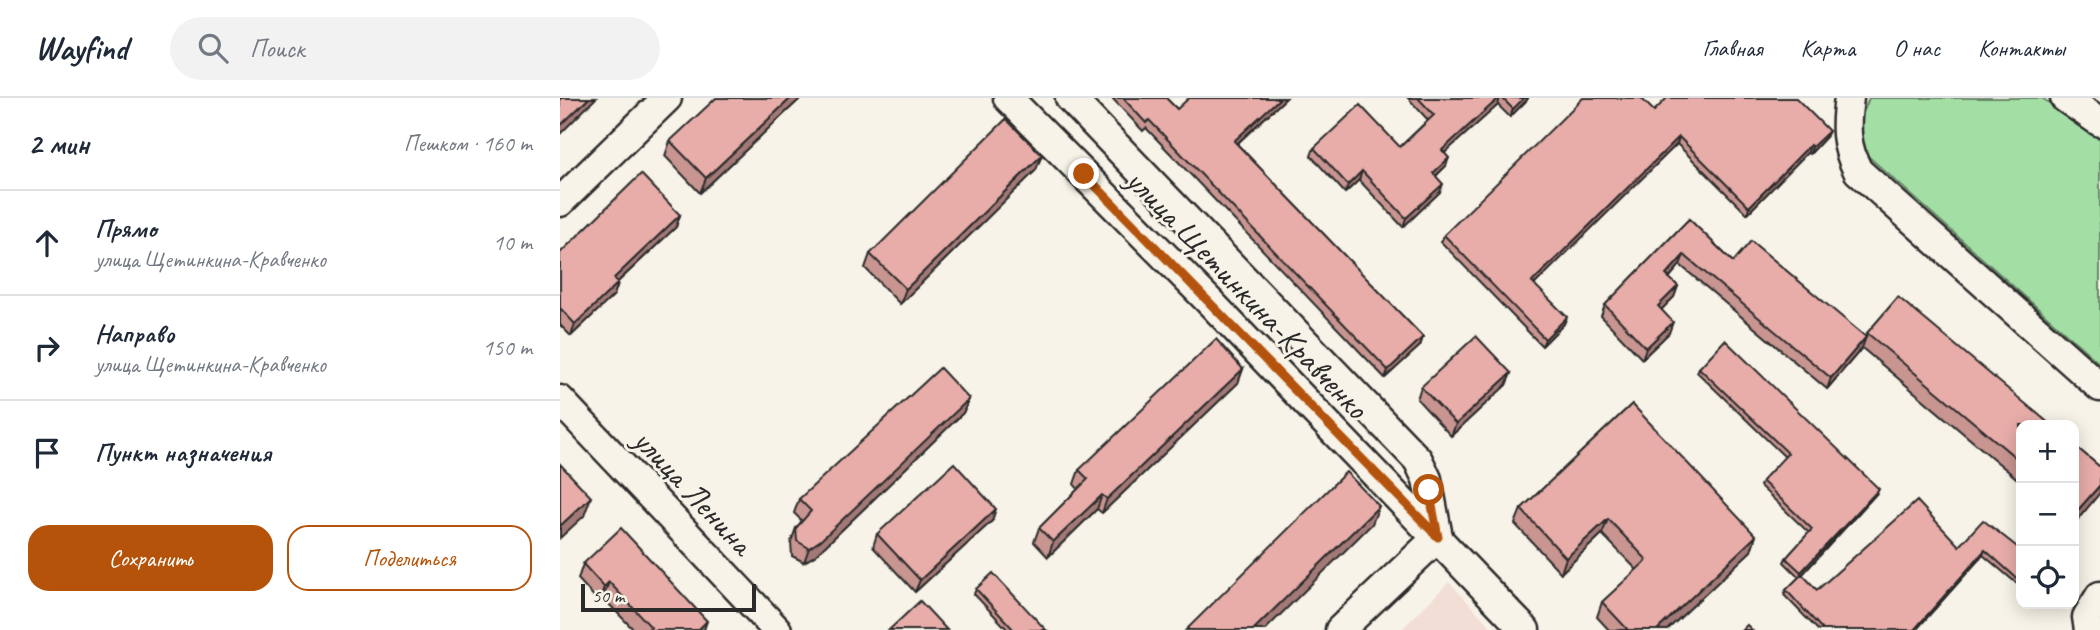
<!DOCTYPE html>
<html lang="ru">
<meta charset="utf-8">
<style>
body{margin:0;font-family:Caveat,sans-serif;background:#f2f2f3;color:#1f2937}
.controls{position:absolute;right:21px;bottom:21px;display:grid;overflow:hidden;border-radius:14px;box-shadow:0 4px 18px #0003}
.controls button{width:63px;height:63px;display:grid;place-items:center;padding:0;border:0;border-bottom:2px solid #e0e1e3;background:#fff;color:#1f2937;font:35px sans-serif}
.scale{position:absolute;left:21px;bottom:18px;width:175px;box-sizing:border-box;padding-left:7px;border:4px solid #2b2b2b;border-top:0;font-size:19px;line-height:24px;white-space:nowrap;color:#2b2b2b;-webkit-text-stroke:5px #f7f3e8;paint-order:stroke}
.stop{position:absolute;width:21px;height:21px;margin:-16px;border:5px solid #b45309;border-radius:50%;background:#fff}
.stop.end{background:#b45309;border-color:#fff;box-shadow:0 2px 7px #0008}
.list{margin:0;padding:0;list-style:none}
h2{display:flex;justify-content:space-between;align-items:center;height:91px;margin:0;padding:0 28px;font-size:30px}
h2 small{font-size:23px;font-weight:400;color:#747a83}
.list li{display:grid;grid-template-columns:46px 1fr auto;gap:21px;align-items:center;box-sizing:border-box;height:105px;padding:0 28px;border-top:2px solid #e0e1e3}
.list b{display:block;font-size:26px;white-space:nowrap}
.list p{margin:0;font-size:23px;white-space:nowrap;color:#747a83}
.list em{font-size:23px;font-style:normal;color:#747a83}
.actions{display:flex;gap:14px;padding:21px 28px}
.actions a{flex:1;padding:16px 0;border:2px solid #b45309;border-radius:21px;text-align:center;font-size:24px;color:#b45309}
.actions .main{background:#b45309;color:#fff}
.icon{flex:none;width:38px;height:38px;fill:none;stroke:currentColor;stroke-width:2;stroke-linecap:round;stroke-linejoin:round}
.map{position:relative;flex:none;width:1540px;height:532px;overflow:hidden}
header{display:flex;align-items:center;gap:42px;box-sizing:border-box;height:98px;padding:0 35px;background:#fff;border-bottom:2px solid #e0e1e3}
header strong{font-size:33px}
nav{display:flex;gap:38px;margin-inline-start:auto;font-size:24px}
.search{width:490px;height:63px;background:#f2f2f3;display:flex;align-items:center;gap:18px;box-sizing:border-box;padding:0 24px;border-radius:38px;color:#747a83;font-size:26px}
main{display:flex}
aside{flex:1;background:#fff}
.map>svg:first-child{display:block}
.built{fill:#f2ded5}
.green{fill:#a3dfa5;stroke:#678568;stroke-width:2}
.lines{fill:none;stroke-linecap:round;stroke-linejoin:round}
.minor-casing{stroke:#2b2b2b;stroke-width:33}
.minor{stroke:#f7f3e8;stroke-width:28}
.wall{fill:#c89591;stroke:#2b2b2b;stroke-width:2}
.shaded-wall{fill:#a27976;stroke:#2b2b2b;stroke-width:2}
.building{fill:#e8ada9;stroke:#2b2b2b;stroke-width:2}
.route{stroke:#b45309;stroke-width:9}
.labels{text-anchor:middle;stroke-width:6;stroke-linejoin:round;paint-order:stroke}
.street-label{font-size:33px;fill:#2b2b2b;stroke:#f7f3e8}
</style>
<header>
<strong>Wayfind</strong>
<div class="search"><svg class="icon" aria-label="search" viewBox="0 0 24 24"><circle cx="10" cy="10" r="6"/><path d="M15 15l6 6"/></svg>Поиск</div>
<nav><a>Главная</a><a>Карта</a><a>О нас</a><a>Контакты</a></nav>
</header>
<main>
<aside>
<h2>2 мин<small>Пешком · 160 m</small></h2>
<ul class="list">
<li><svg class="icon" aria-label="ahead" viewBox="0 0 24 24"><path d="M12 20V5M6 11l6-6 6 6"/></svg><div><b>Прямо</b><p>улица Щетинкина-Кравченко</p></div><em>10 m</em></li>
<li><svg class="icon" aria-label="right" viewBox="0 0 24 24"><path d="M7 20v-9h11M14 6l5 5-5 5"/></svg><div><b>Направо</b><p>улица Щетинкина-Кравченко</p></div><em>150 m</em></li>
<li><svg class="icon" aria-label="arrive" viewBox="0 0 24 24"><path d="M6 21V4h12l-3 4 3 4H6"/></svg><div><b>Пункт назначения</b></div></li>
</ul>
<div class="actions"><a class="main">Сохранить</a><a>Поделиться</a></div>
</aside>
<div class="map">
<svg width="1540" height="532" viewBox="0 0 1540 532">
<rect width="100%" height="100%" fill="#f7f3e8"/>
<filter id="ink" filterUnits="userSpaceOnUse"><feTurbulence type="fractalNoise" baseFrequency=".0143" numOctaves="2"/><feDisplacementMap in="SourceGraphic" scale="14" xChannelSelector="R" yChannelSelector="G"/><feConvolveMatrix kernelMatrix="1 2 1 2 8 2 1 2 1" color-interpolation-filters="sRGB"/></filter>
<g filter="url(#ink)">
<polygon class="built" points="889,484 934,532 841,532"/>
<polygon class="green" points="1309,0 1482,0 1540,40 1540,266 1300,51 1299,25"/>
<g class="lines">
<defs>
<g id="minor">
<polyline points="448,0 651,205 965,532"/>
<polyline points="510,0 858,362 867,381 878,439"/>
<path d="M1289,0C1285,28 1285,48 1298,73L1540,289"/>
<polyline points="1505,0 1540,24"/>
<polyline points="0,104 107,0"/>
<polyline points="0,302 217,532"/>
<polyline points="780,532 878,439"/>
<polyline points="1529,532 1527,519 1540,498"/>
</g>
</defs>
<use href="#minor" class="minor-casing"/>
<use href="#minor" class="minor"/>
</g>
<g class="wall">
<polygon points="241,0 140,95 105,58 110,43"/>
<polygon points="552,0 606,0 617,11 726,0 677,46 863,239 860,248 825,280 586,30 583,33"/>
<polygon points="848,0 968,0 967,2 950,19 938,7 884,55 886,68 876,78 880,94 843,129 799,82 785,95 751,58 754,50 840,49 868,22"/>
<polygon points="1094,13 1266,39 1250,56 1248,54 1187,116 1117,46 974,186 1004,226 982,248 881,144 884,137"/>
<polygon points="476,72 340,206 305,170 310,156"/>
<polygon points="120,117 116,129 58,184 58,185 54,197 11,238 0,227 0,155"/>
<polygon points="1129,121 1173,164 1306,239 1307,235 1461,327 1461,384 1302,250 1267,291 1120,167 1109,180 1118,188 1114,199 1101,212 1109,235 1082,261 1041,218 1045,207"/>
<polygon points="1139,270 1317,395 1242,477 1257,492 1399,448 1461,452 1461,489 1423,457 1356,532 1258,532 1224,497 1226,492 1239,479 1224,464 1226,460 1249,435 1200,388 1202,383 1225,359 1137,274"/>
<polygon points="683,271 678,285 542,415 537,411 488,459 474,444 479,430 518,391 514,386 519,372"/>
<polygon points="951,275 946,287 891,338 857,301 861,289"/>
<polygon points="409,301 403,315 256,457 244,464 232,458 231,444 236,430 242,423 234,415 239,401"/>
<polygon points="1072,306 1191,453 1107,532 1049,532 1037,519 1042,504 1077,472 1042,436 1001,475 955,426 961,411"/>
<polygon points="1514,347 1540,369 1514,426"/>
<polygon points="432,423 355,494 313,449 317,436"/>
<polygon points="23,466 144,532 74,532 43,500 39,504 18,481"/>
<polygon points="416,491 486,532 448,532 414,496"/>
</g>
<g class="shaded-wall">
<polygon points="29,0 36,0 0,36 0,28"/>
<polygon points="231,0 241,0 140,95 146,80"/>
<polygon points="720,0 726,0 671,51 674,43"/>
<polygon points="939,0 940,0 938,7 879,60 882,52"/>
<polygon points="964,0 968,0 967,2 950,19 953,11"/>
<polygon points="1269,33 1266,39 1250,56 1252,49"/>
<polygon points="1119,39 1117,46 970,191 972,184"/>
<polygon points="1250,47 1248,54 1187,116 1189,109"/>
<polygon points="482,57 476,72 340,206 346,191"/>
<polygon points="889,60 886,68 870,83 873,75"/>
<polygon points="802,73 799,82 785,95 788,87"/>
<polygon points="883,86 880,94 843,129 846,120"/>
<polygon points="120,117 116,129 49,192 54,180"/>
<polygon points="1124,157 1120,167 1102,188 1106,177"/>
<polygon points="58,185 54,197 11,238 15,226"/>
<polygon points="1118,188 1114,199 1094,219 1098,208"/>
<polygon points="1007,219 1004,226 982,248 985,241"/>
<polygon points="1113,224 1109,235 1082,261 1086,250"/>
<polygon points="863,239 860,248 825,280 828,272"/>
<polygon points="1306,239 1302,250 1267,291 1271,280"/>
<polygon points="683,271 678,285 542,415 547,401"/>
<polygon points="951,275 946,287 891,338 896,326"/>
<polygon points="409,301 403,315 256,457 244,464 249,450"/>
<polygon points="1540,387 1540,395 1514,426 1518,412"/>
<polygon points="1319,391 1317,395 1240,479 1241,474"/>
<polygon points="542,397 537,411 488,459 493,444"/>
<polygon points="31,399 24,418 0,440 0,428"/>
<polygon points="819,408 812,426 705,532 693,532"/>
<polygon points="436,411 432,423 355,494 360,482"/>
<polygon points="1048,421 1042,436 1001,475 1006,460"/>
<polygon points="1196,438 1191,453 1107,532 1097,532"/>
<polygon points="1425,452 1423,457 1356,532 1354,532"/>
<polygon points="49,484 43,500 39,504 44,489"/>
<polygon points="147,523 144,532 138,532"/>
</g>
<g class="building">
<polygon points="0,0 29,0 0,28"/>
<polygon points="156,0 231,0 146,80 110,43"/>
<polygon points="563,0 606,0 617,11 629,0 720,0 674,43 863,239 828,272 589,22 586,25"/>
<polygon points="858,0 939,0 882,52 889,60 873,75 883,86 846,120 802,73 788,87 754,50 800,7 840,49 874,17"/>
<polygon points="942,0 964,0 953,11"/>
<polygon points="1023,0 1081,0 1094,13 1107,0 1236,0 1269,33 1252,49 1250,47 1189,109 1119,39 972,184 1007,219 985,241 884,137"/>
<polygon points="446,21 482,57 346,191 310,156"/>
<polygon points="81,76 120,117 54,180 58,185 15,226 0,210 0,155"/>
<polygon points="1129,121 1173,164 1191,143 1306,239 1271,280 1124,157 1106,177 1118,188 1098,208 1113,224 1086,250 1045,207"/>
<polygon points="1338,199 1491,327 1461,327 1461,364 1307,235"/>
<polygon points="916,238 951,275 896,326 861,289"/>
<polygon points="656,241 683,271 547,401 542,397 493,444 479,430 528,381 519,372"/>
<polygon points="1165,242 1319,391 1241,474 1226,460 1252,431 1202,383 1228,355 1139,270"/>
<polygon points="380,270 409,301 261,442 249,450 237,443 236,430 251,413 239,401"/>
<polygon points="1072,306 1196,438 1097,532 1068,532 1042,504 1087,462 1048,421 1006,460 961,411"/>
<polygon points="1514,347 1540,369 1540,387 1518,412 1514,408"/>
<polygon points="394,365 436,411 360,482 317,436"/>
<polygon points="0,366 31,399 0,428"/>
<polygon points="786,374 819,408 693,532 626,532"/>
<polygon points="1357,403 1399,448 1423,422 1461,452 1461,484 1425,452 1354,532 1263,532 1226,492 1242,476 1257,492"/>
<polygon points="61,430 147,523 138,532 87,532 91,529 49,484 44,489 23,466"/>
<polygon points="433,475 486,532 454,532 416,491"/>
<polygon points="360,503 387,532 329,532"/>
<polygon points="1187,527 1192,532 1182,532"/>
</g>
</g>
<g class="lines" filter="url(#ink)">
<polyline class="route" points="524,76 878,439 869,392"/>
</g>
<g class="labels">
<g class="street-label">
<text transform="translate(688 195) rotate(46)" y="12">улица Щетинкина-Кравченко</text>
<text transform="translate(134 393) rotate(47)" y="12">улица Ленина</text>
</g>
</g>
</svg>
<div class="controls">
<button>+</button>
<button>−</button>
<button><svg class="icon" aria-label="locate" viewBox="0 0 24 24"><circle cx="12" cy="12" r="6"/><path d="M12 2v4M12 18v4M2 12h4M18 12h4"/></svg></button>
</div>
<div class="scale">50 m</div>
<div class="stop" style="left:869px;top:392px"></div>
<div class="stop end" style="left:524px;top:76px"></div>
</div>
</main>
